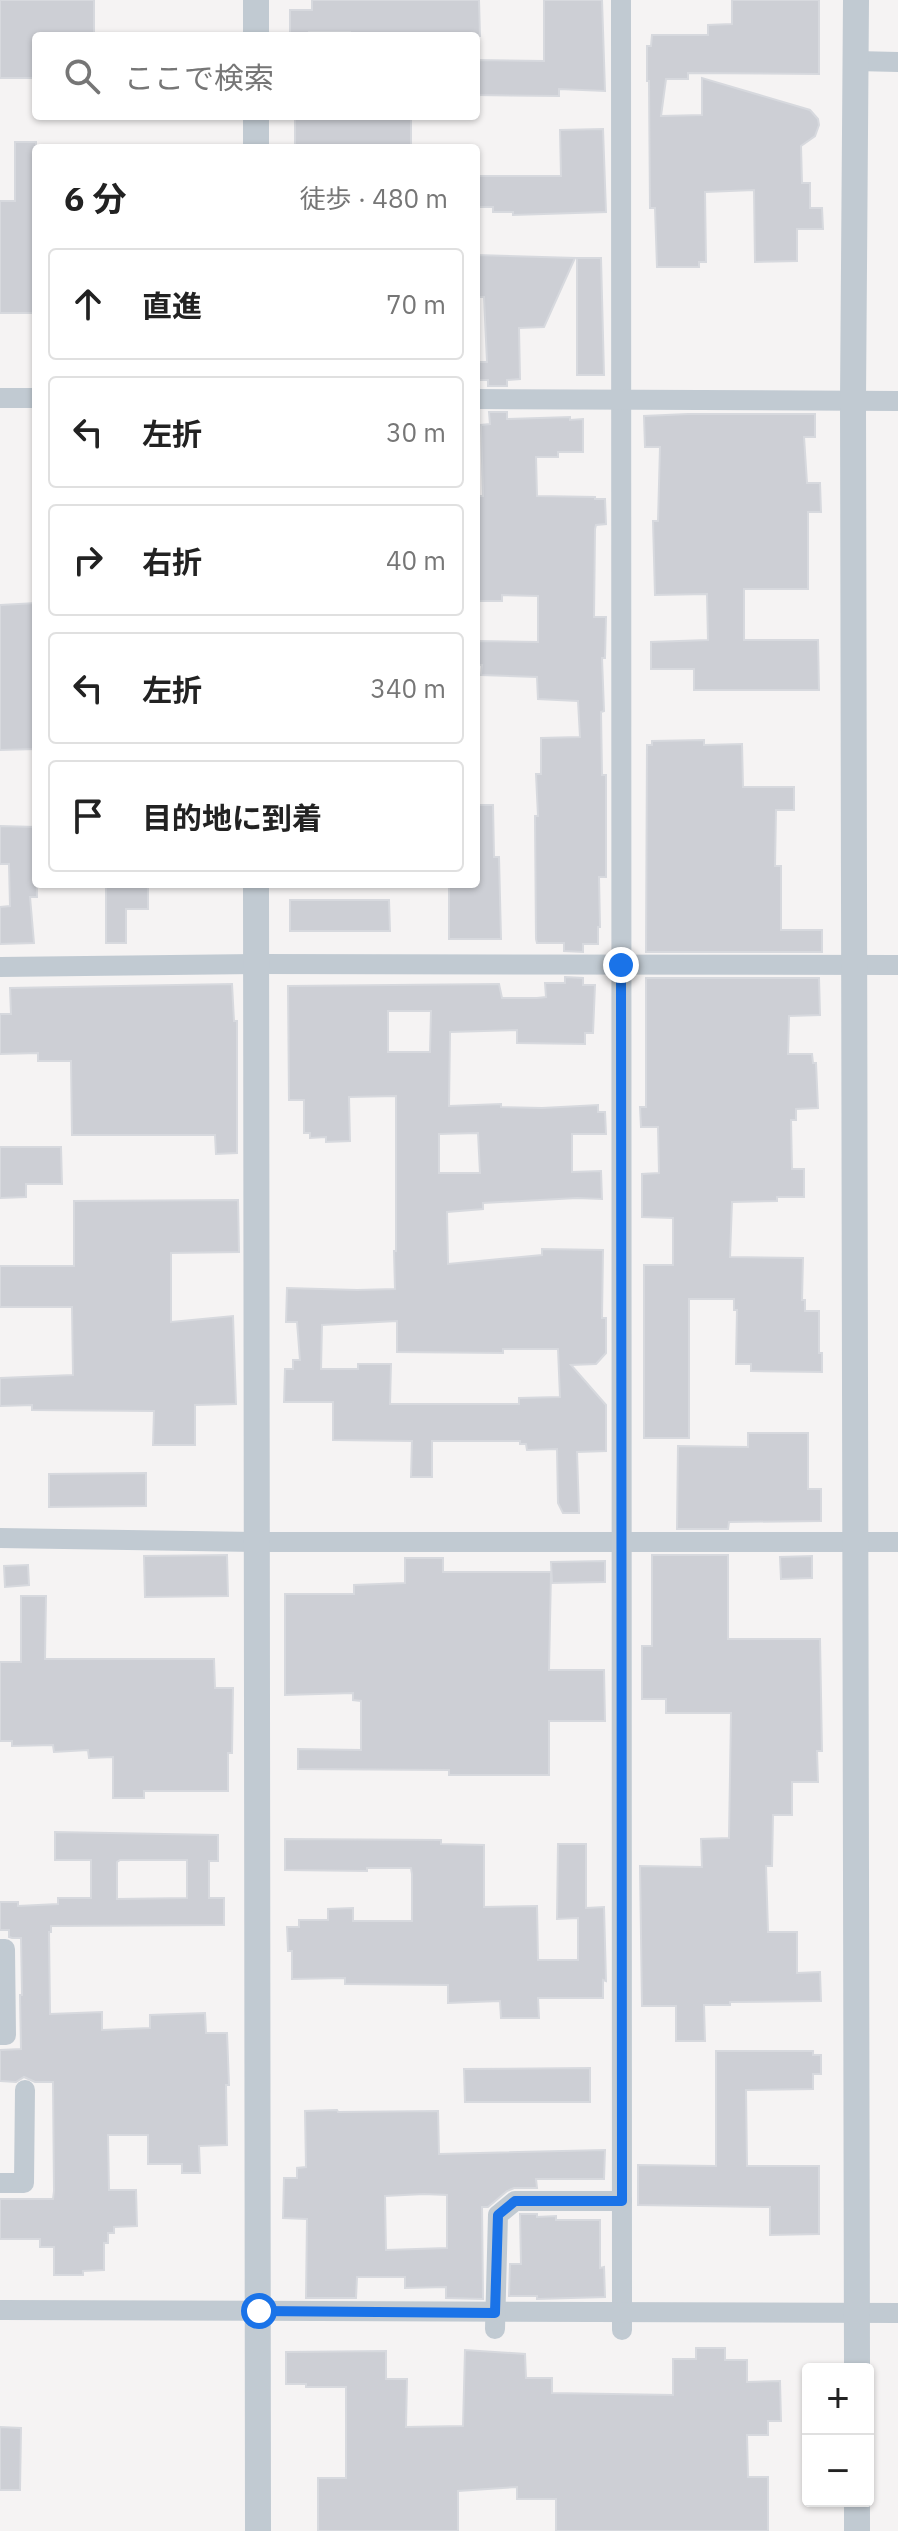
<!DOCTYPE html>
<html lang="ja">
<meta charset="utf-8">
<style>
body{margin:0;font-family:"IBM Plex Sans","Noto Sans JP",sans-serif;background:#f2f2f2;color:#222}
.controls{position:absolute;right:24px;bottom:24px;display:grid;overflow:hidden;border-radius:8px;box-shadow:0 2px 6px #0004}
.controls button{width:72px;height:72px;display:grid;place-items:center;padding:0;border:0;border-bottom:2px solid #e0e0e0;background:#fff;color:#222;font:40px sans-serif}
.stop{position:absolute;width:24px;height:24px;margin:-18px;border:6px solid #1a73e8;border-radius:50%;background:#fff}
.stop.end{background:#1a73e8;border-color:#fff;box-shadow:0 2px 8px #0008}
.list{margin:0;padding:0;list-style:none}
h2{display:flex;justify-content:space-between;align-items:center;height:104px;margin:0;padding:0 32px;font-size:34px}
h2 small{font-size:26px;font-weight:400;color:#767676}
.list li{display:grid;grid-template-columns:52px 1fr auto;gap:24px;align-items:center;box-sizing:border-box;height:112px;margin:0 16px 16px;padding:0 16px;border:2px solid #e0e0e0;border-radius:8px}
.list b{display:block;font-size:30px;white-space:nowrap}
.list em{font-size:26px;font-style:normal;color:#767676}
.icon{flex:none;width:44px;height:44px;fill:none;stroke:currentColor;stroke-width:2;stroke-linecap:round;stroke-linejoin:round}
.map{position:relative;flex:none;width:898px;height:2531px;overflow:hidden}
.search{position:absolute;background:#fff;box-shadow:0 2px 6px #0004;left:32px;top:32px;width:448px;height:88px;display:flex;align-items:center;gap:20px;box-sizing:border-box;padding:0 28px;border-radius:8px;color:#767676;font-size:30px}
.panel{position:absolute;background:#fff;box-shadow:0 2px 6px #0004;left:32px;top:144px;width:448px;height:744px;border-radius:8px}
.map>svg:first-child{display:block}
.building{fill:#cdcfd5;stroke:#d7d9de;stroke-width:2;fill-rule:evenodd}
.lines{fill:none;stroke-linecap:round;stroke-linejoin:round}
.minor{stroke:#c1cad2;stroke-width:20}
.tertiary{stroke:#c1cad2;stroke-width:26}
.route{stroke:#1a73e8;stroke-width:10}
</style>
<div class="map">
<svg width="898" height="2531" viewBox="0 0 898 2531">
<rect width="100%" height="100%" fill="#f5f3f3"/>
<g class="building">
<polygon points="0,0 94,0 94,36 36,36 36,78 0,78"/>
<polygon points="312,0 479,0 480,36 350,36 350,32 309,32 309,36 290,36 290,10 312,10"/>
<polygon points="544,0 602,0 605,91 559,89 559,96 476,95 476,60 544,61"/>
<polygon points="732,0 819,0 819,74 688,73 688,79 666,79 661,116 702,115 702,78 810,110 818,119 819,125 815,136 801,146 802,183 810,183 810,208 822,208 823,229 797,229 797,261 755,262 754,190 705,192 706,262 699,262 699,267 657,267 655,208 650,208 649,81 647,81 647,46 651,46 652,35 708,35 708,25 732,24"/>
<rect x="295" y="116" width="116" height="32"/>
<polygon points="603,129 606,212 513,215 513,212 493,212 493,207 476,207 476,176 561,176 560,130"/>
<polygon points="15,142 36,142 34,313 0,313 0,201 15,201"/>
<polygon points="476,255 575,258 544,327 519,328 520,379 507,380 507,386 488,386 488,380 476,380 476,362 487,362 484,297 476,297"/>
<polygon points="577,258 601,258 604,375 577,375"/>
<polygon points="489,412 507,412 507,419 570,417 570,420 583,419 583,452 558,452 558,457 536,457 537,496 595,497 595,499 605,499 606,524 596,525 595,529 594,617 606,617 605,658 602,658 604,711 601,712 602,775 606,775 606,877 599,877 600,927 598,927 598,944 583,944 583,952 564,951 564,943 537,943 536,939 535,816 538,816 536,774 541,774 541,738 580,737 578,701 538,699 537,677 481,675 482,665 476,665 476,641 538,642 538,596 502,595 502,601 476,601 476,496 483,496 481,425 490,424"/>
<polygon points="688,414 815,414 815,437 804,437 807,483 820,483 821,512 808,512 808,589 744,589 744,640 818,640 819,690 694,690 694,669 651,669 651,642 708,640 707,594 655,595 653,521 658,521 660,447 645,447 644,416"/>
<polygon points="36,603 36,749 0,750 0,605"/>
<polygon points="704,740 704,745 742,744 743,787 794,787 794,810 776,810 775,866 781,866 781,930 822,930 822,952 646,952 647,745 652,745 652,741"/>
<polygon points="476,805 493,805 494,857 499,857 501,939 449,939 449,884 476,884"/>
<polygon points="0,826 36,827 37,897 30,897 34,943 0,944 0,907 10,906 9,864 0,864"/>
<polygon points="106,884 148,884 148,909 126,909 126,943 106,943"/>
<polygon points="290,900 389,900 390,931 290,931"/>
<path d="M565,977L583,978V985H595L593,1033H585V1044L517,1043V1030L450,1032L449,1106L501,1104V1107L542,1108L598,1105V1112H605L606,1134H572V1172L601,1171L602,1199L577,1198L483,1203V1209L447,1212L448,1264L542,1255V1249L603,1250L602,1318H606V1353L596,1364L571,1365L606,1405V1451L577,1452L579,1513H563L558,1503L557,1449L527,1450L526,1444H520V1441H432V1477H411L412,1441L333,1440V1402H284L285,1369H293V1360H300L297,1322H286L287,1288L357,1290L395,1289L394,1251H396V1096L349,1097L350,1141L326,1142V1137L310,1138V1133H304V1100H289L288,986L499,984L502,998H537L546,997L545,983H565ZM388,1011H431L430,1052H388ZM478,1133L480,1173H439V1134ZM397,1321V1352L503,1353V1349H558L560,1397L519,1398V1404H390L391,1364H358V1369H321L322,1325Z"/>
<polygon points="646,978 819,978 820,1015 789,1016 788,1054 812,1054 813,1063 816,1063 818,1108 796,1109 796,1120 791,1120 792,1169 804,1169 804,1197 777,1197 777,1201 732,1202 730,1257 803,1258 802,1300 805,1300 805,1311 819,1311 819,1353 822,1353 822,1372 751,1371 751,1364 736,1364 737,1310 734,1310 734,1299 689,1299 689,1438 644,1438 644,1265 673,1265 673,1218 642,1217 642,1174 659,1173 658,1127 641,1127 640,1107 646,1107"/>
<polygon points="232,984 234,1021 237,1021 237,1153 216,1154 215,1135 72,1135 71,1061 38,1061 38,1053 0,1054 0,1014 11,1014 10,988"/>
<polygon points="0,1147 61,1147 62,1184 26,1184 26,1197 0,1198"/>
<polygon points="238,1200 239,1252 171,1253 171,1322 233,1316 236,1404 195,1405 195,1445 153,1445 154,1411 32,1410 32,1405 0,1406 0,1378 73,1375 72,1307 0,1307 0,1266 74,1266 74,1201"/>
<polygon points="748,1433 808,1433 808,1489 821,1489 821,1521 729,1522 728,1529 677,1529 678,1446 748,1447"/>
<polygon points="146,1473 146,1506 49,1507 49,1474"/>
<polygon points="227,1555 228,1596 145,1597 144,1556"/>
<polygon points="652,1555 728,1555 728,1639 820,1639 822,1751 817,1751 818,1782 792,1782 792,1815 773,1815 772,1866 766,1866 768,1932 797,1932 797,1973 820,1972 821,2001 730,2002 730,2005 704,2005 705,2041 676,2041 676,2006 642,2006 640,1866 702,1867 701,1839 729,1838 731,1713 666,1713 666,1699 642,1699 642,1646 652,1646"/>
<polygon points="812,1556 812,1578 781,1579 780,1557"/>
<polygon points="405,1558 443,1558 443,1572 551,1572 549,1670 604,1670 605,1721 549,1721 549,1775 449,1775 449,1770 298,1769 298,1749 361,1750 361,1701 353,1700 353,1693 285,1695 285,1594 354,1594 354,1585 405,1583"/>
<polygon points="605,1561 605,1582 552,1583 551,1562"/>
<polygon points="28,1565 29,1585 5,1587 4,1566"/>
<polygon points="21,1596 46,1596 45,1659 214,1659 215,1688 233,1688 232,1753 228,1753 228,1791 144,1791 144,1798 113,1798 113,1757 89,1758 88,1750 54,1752 53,1745 12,1746 12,1741 0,1741 0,1662 21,1662"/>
<path d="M55,1832L218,1835V1861H209V1898H224V1925L51,1926V1932H49L50,2014L102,2012V2030L150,2028V2015L205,2013L206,2033H227L229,2085H226L227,2145L199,2146L200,2173H182V2164H148V2135H108L109,2190H136L137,2226L114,2227V2233H108V2243H104V2270L83,2271V2275H54V2247H40V2239H0V2199H53L54,2191L53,2082H35L24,2077L16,2082L0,2081V2050L21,2049L20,1995H22L21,1938H12L9,1937V1930H0V1902H18V1906L58,1904V1898H91V1860H55ZM120,1860H187V1898L117,1899V1862Z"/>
<polygon points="285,1839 441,1840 441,1844 484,1845 484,1907 537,1906 538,1960 578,1960 578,1918 557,1919 558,1844 586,1844 586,1908 604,1907 606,1981 603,1980 603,1998 538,1998 539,2018 501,2018 500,2001 448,2003 448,1985 345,1984 345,1978 292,1979 292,1951 288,1951 287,1927 299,1927 299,1920 328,1920 328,1909 353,1908 353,1921 412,1921 412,1874 411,1868 367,1868 367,1871 285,1870"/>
<polygon points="716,2051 813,2051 813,2055 821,2055 821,2074 813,2074 813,2089 746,2090 747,2166 819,2166 819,2234 770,2235 770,2207 638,2205 638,2165 716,2166"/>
<polygon points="590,2068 590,2102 465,2102 464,2069"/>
<path d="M337,2110L338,2112L438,2111L439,2154L605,2150L604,2179H536L537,2188H514L507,2191L488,2207H482L483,2299L446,2298V2287L405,2288V2277H357L356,2298H306L307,2219L283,2218L284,2178H297V2168L306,2167L305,2111ZM424,2194L447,2195V2248L386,2250L385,2196Z"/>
<polygon points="520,2214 537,2214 537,2217 556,2216 556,2220 600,2220 600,2268 604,2267 605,2297 537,2299 537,2296 509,2296 510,2264 521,2264"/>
<polygon points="696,2348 725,2348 725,2360 747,2360 747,2382 780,2381 781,2421 768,2421 768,2435 747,2435 748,2477 768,2477 768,2531 556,2531 556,2499 517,2499 517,2487 458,2491 458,2531 318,2531 318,2478 346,2478 346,2387 306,2387 306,2384 286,2384 286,2352 386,2351 386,2379 407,2379 406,2427 463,2426 465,2350 525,2354 526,2378 552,2378 552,2393 673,2395 673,2359 696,2359"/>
<polygon points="0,2427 21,2428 20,2490 0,2490"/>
</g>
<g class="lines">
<g class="minor">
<polyline points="621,0 622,2330"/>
<polyline points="856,61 898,62"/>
<polyline points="0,398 36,398"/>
<polyline points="476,399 898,401"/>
<polyline points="0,967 256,964 898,965"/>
<polyline points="0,1538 255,1542 898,1542"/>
<polyline points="0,1949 5,1949 6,2035 0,2035"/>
<polyline points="0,2183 24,2183 25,2090"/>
<polyline points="0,2310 898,2313"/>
<polyline points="495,2329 498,2215 515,2201 622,2201"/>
</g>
<g class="tertiary">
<polyline points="256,0 256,36"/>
<polyline points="856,0 853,400 857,2369"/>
<polyline points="256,116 256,148"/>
<polyline points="256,884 258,2531"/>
<polyline points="857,2531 857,2501"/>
</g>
</g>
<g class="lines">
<polyline class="route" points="259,2311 495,2313 498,2215 515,2201 622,2201 621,965"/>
</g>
</svg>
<div class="controls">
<button>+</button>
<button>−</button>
</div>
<div class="stop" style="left:259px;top:2311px"></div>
<div class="stop end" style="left:621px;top:965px"></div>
<div class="search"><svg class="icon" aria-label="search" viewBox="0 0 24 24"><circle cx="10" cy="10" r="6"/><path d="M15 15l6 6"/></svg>ここで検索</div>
<section class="panel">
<h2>6 分<small>徒歩 · 480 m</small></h2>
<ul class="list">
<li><svg class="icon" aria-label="ahead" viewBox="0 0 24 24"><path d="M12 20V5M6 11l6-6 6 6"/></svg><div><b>直進</b></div><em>70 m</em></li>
<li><svg class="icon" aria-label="left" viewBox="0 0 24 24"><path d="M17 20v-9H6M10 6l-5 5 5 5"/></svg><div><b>左折</b></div><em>30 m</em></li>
<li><svg class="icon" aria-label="right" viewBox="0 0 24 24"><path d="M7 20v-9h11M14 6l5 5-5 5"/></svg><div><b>右折</b></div><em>40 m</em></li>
<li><svg class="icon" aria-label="left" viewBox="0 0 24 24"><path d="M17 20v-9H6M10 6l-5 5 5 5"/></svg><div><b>左折</b></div><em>340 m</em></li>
<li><svg class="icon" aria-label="arrive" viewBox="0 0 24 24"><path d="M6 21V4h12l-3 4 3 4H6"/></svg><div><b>目的地に到着</b></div></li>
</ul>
</section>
</div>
